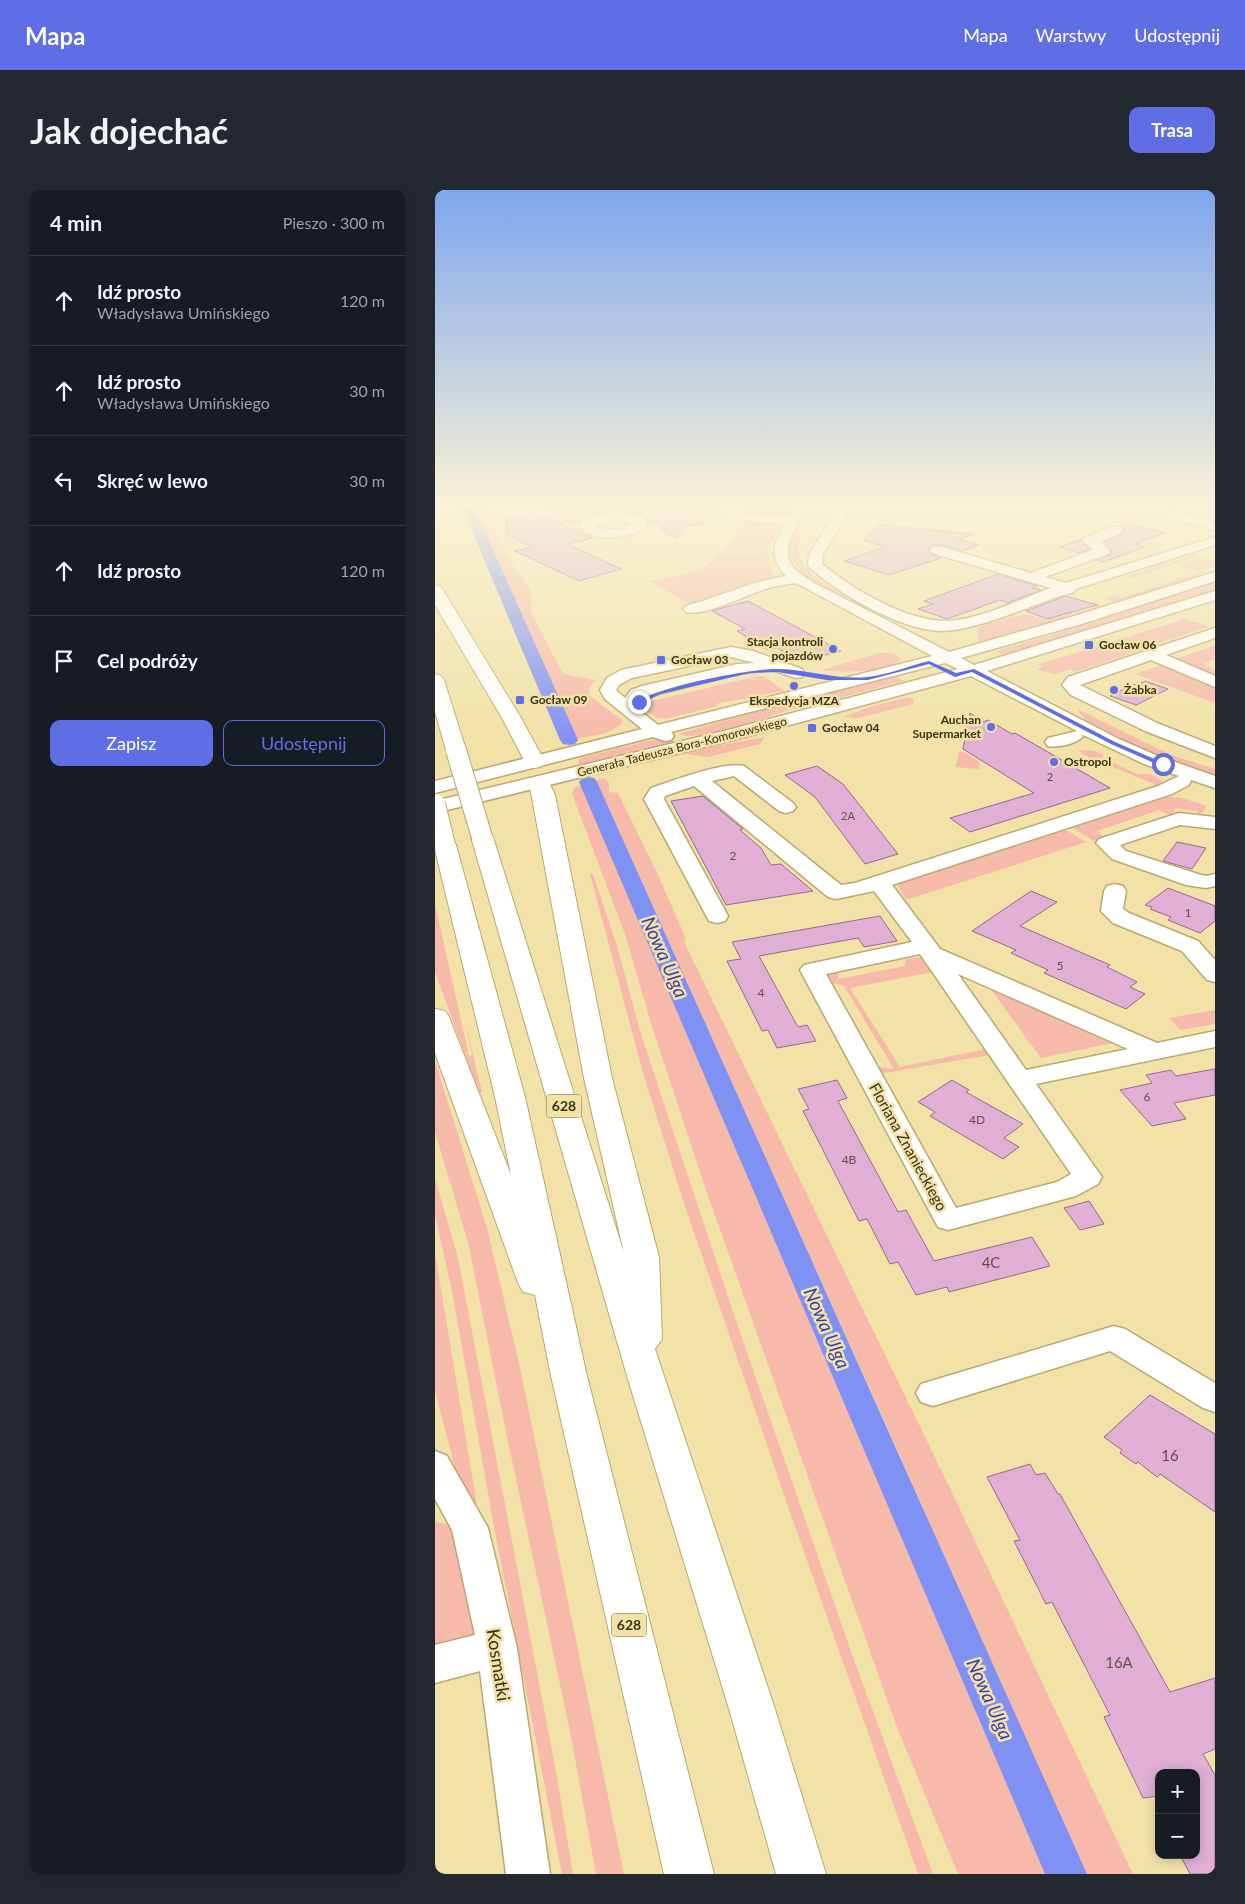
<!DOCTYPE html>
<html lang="pl">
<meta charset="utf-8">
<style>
body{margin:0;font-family:Lato,sans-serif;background:#242831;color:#f1f3f6}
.controls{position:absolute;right:15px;bottom:15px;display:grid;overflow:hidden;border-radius:10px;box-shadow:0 2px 12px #0003}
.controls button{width:45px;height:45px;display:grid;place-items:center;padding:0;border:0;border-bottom:1px solid #363941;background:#171b24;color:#f1f3f6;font:25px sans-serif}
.stop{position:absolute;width:15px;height:15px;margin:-11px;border:4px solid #606ee6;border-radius:50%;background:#fff}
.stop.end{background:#606ee6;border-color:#fff;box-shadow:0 1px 5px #0008}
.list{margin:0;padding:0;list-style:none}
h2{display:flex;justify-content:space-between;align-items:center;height:65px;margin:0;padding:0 20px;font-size:21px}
h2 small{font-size:16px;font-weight:400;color:#9ea1a6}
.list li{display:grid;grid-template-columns:32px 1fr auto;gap:15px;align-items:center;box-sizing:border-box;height:90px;padding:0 20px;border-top:1px solid #363941}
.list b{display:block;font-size:19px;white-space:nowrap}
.list p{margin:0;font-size:16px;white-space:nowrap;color:#9ea1a6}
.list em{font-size:16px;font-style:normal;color:#9ea1a6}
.actions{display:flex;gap:10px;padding:15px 20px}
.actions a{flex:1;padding:11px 0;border:1px solid #606ee6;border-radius:10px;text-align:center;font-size:18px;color:#606ee6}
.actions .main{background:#606ee6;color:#fff}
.icon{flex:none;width:28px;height:28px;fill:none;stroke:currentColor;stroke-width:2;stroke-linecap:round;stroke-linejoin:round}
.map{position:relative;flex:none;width:780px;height:1684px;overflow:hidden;border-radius:10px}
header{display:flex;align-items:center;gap:30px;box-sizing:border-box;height:70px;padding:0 25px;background:#606ee6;color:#fff}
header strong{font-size:24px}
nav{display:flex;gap:28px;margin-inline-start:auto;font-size:18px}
.intro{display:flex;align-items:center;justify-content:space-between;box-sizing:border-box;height:120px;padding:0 30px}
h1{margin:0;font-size:35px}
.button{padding:12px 22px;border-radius:10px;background:#606ee6;color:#fff;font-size:18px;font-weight:700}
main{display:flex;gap:30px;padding:0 30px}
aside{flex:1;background:#171b24;border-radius:10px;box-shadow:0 2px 12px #0003}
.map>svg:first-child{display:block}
.green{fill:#f6b9aa}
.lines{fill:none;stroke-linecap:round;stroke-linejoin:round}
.canal{fill:#8091f4;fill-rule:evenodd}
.building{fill:#e1afd6;stroke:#97698d}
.minor-casing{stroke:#b9a970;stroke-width:3}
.major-casing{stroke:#b9a970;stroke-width:2}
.minor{fill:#fff;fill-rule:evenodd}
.major{fill:#fff;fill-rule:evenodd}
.major-bridge-casing{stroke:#b9a970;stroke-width:22;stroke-linecap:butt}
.major-bridge{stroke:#fff;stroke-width:20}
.route{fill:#606ee6}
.poi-dot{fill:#606ee6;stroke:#f2e2a7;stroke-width:2}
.labels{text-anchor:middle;stroke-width:5;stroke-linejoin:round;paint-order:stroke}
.far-number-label{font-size:11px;fill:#625149}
.far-poi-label{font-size:12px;font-weight:bold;fill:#38321a;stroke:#f2e2a7;text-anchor:start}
.far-street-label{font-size:12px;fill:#38321a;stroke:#f2e2a7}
.number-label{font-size:12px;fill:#625149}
.shield{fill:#f2e2a7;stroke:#706744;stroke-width:1}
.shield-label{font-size:14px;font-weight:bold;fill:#38321a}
.street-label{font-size:15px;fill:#38321a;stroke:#f2e2a7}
.near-number-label{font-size:15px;fill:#625149}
.near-street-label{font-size:18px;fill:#38321a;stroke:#f2e2a7}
.near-water-label{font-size:19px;font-style:italic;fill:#383dae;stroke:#f2e2a7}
</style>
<header>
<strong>Mapa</strong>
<nav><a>Mapa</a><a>Warstwy</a><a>Udostępnij</a></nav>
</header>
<div class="intro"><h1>Jak dojechać</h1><a class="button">Trasa</a></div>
<main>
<aside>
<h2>4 min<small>Pieszo · 300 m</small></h2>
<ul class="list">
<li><svg class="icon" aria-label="ahead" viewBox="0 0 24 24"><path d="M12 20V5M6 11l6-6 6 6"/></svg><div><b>Idź prosto</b><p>Władysława Umińskiego</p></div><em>120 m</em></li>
<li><svg class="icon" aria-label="ahead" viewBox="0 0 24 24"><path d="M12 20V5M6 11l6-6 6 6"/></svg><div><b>Idź prosto</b><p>Władysława Umińskiego</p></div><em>30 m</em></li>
<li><svg class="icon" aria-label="left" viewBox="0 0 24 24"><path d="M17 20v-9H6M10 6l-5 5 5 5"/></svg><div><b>Skręć w lewo</b></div><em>30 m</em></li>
<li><svg class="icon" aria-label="ahead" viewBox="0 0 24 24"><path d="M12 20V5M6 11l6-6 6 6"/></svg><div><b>Idź prosto</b></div><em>120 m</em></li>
<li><svg class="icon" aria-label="arrive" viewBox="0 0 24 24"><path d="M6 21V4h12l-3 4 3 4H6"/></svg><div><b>Cel podróży</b></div></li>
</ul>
<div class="actions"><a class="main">Zapisz</a><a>Udostępnij</a></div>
</aside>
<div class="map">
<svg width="780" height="1684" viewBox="0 0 780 1684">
<rect width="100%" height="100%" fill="#f2e2a7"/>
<g class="green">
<path d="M35,315H45L55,330L74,369L95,400L96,423L128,484L161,490C156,495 152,499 155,506L188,531C180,545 153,546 139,549Z"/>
<polygon points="317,315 358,315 352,327 324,326 328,319 322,319 317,326 303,322 311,322"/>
<polygon points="309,330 340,332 346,335 336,352 334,361 287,362 307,333 304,333"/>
<path d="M358,345H366C351,377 395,397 417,409C390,405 345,378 358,345Z"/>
<path d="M333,362L335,378L341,389L258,416L215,391C238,386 269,385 283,364Z"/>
<polygon points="758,365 764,366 697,388 692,386"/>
<polygon points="766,368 780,371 776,375 779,376 762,381 744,376"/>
<path d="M765,382H773C752,390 689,418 670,409L678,406L686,408Z"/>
<polygon points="780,390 780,400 570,465 561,461 640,438"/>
<polygon points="661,412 667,417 544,454 542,441 543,438 553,433 590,424 612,430 630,425 625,422 631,420 639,423 658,418 652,414"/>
<polygon points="750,429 770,435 773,438 769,438 640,482 635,479 620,484 603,480 607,476 604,475 595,477"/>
<polygon points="780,455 780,466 778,467 780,470 767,472 780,481 780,489 736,471"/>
<path d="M444,463C452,463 462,461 465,470C451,483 405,483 387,480Z"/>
<polygon points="729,474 780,497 780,513 700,484"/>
<polygon points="323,486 328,486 350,501 280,514 283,516 230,529 221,528 218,524 214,524 213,519 217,511"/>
<path d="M460,486L469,491C432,501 395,510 358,519C328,527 271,553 243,544L347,515Z"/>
<polygon points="560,498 780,596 780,599 705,573 557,499"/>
<polygon points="474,507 479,510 478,514 423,528 408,527 434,517"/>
<polygon points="642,519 736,565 780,579 780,585 708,559 650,530"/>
<polygon points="330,547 325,554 273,567 251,564 177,580 238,564"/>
<polygon points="225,548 243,552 141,578 145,568"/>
<polygon points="644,560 658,561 668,564 668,568 702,584 713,584 722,587 727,592 724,596 647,564"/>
<polygon points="524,562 528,562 543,571 545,573 544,579 521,577"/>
<polygon points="169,588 174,593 174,602 183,603 224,687 251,749 249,752 510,1288 698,1684 649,1684 470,1277 350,1011 259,817 158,591"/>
<polygon points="149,594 339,1030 363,1094 613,1684 523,1684 463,1540 271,1000 216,833 190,744 137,604 139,598"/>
<polygon points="734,607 747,608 772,616 764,627 761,627 762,621 740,618 738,625 736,626 724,620 662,641 669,647 659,651 639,639 640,637"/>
<polygon points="631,640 651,652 474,709 471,709 463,697 465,693"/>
<polygon points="155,684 158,684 182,756 205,841 298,1122 419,1470 498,1684 483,1684 356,1325 249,1013 208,883"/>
<polygon points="0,714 34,866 37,865 31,836 47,902 44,903 0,782"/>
<polygon points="490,767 498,782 415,798 465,877 551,859 555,865 444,884 439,876 459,879 409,796 391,791 391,787 396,781 404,779 403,789 470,776 471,769"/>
<polygon points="550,791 682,852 606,868"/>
<polygon points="780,820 780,834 745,840 735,828"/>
<polygon points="0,871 52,1038 85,1178 189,1684 161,1684 135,1541 71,1242 33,1052 0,942"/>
<polygon points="0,988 23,1068 122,1587 138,1684 127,1684 60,1342 17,1101 0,1025"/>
<polygon points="0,1063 42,1315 33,1305 21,1281 0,1201"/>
<polygon points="0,1332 20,1335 42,1450 0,1462"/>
</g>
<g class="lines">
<g class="canal">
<polygon points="26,315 38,315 143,550 140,554 134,555 128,554 125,550"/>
<polygon points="153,587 159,588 162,592 652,1684 610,1684 144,592 147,588"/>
</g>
</g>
<g class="building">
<polygon points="114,315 179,315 179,321 162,323 147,330 124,334 157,348 132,354 186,379 144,391 80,361 97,357 71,344 72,327 102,325 113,329"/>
<polygon points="192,315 286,315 269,333 253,336 241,349 225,338 234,330 218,333"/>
<polygon points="691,333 729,343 700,354 710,357 668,372 662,370 675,365 677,361 668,353 688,344 690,339 685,335"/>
<polygon points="443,335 539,344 523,349 544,355 527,361 508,355 497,355 493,359 495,364 506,368 454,385 409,371 449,357 429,350"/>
<polygon points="647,349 647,352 654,359 643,363 625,357"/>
<polygon points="563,384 602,396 597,398 606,400 572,413 565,410 512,429 483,419 498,414 489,411"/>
<polygon points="631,406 662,415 612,429 591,421"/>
<polygon points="313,411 406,461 366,471 342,458 333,460 302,441 310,439 277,421"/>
<polygon points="710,491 733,499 701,515 675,506 699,494 702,495"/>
<polygon points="535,523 548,532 553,530 577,544 580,543 675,598 535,642 515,628 599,603 528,559"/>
<polygon points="382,576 408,594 463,664 430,674 380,607 350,585"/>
<polygon points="268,606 308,639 305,640 326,658 336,675 346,674 378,701 291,715 236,611"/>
<polygon points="742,652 771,658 757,679 728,671"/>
<polygon points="733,698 780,716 780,731 765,743 733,730 736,727 715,719 717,717 710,715"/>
<polygon points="596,701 622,712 585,736 675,775 672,777 702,792 695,797 710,804 691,819 609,783 613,780 576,763 581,760 537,741"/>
<polygon points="445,726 462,751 429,757 423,748 324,766 363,837 372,835 381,851 342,858 333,840 327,841 292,771 306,769 297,752"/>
<polygon points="780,879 780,905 739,913 751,929 717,936 685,900 717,893 711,885 736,880 741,886"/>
<polygon points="402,890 412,908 403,911 463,1022 471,1020 499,1071 597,1047 615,1076 514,1102 512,1097 481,1105 463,1072 455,1074 432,1029 424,1031 368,921 374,919 363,899"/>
<polygon points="517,890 534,900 531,902 588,934 569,948 584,957 568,969 495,926 500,922 483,912"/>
<polygon points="654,1011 669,1034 645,1040 629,1018"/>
<polygon points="715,1205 780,1244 780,1322 725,1284 722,1287 703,1272 701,1274 685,1263 687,1260 669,1247"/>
<polygon points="595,1274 601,1285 610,1283 623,1304 625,1304 735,1502 780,1488 780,1559 768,1564 780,1585 780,1684 755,1684 745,1665 761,1665 761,1583 724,1583 724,1606 708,1608 669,1527 675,1525 617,1412 611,1414 579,1351 585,1350 552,1287"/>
</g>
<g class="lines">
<defs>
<g id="minor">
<path d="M297,315H309L304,324L355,327L362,315H374C365,333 341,360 360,379C366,385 373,388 379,393L514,462L636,427L780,382V391L647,434L526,468L539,475L780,401V410L552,481L684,549L723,566L780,586V598L756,590L754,595L737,604L457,695L505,759L722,853L780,841V857L601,894L667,987L663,994L641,1006L513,1040L503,1037L365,780L369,775L477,752L439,701L401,709L393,707L259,596L230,606L229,609L293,726L290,731L282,733L274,731L209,609L216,598C237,591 289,571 309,576L358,613L361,617L358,621L351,623L344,621L299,586L277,591L406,695L420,693L723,596L744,586L709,574L646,544L648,546C642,554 622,558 613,556L610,552L613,548L642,541L536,486L310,547L0,623V611L297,539L523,479L510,473L236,542L239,546L236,550L230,551L218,547L0,603V591L207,539L170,509L165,500L172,488L186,480L296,457L318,461L367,479L369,483L367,487L361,488L337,480L302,484L208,508L204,513V520L223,535L497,466L361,393C353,394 345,395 337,397C316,402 271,427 251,422L248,419L251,416C284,407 317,391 351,386C334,367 338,355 350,334L291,330L290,327ZM296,467L320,473L302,474L207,496L196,500L190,508L181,500L184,495L197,488ZM485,764L636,984L622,992L521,1018L391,784ZM523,784L693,859L591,880Z"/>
<path d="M406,315H418L388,364L387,374C418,400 480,437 522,430C555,425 585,409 616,398L497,363L495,360L497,357H507L596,383L658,360L648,351L650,348L676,337H686L688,340L686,343L665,352L675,361L673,364L610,387L631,393L780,347V355L641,399L639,402C605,411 573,428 538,436C527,439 515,441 504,441C462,438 406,405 375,378L373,375L374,364Z"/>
<polygon points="738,321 780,332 780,340 733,328 732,325 733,322"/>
<path d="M182,322L206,326L213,334C201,349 159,353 146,338L145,334C154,324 170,324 182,322ZM182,330L198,334C187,341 172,341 159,336Z"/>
<polygon points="780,438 780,448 731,465 780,486 780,497 716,470 645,495 722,533 780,556 780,568 710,541 636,505 627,495 633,487"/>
<polygon points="744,623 780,627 780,639 745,635 685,655 691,661 763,684 771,686 780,684 780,696 771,698 751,695 677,669 661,653 664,649"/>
<polygon points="680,694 688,696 691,701 688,719 694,723 763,751 780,770 780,792 772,790 747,761 678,733 666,721 669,701 672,696"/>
<polygon points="679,1136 690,1139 780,1193 780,1222 768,1218 675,1161 498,1216 486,1212 481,1203 486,1194"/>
<polygon points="0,1261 12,1266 53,1338 82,1458 115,1684 71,1684 45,1481 0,1493 0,1455 40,1445 17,1340 0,1309"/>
</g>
<g id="major">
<polygon points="0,395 6,397 8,400 86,528 110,572 107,576 100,578 93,576 90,572 67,528 0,415"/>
<polygon points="0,484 6,486 9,490 31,560 28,564 21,566 14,564 11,560 0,522"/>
<polygon points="105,586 112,588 120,605 177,888 224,1067 227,1149 220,1159 340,1519 391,1684 341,1684 294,1519 192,1186 36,647 39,642 47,640 55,642 58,647 189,1063 149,888 94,592 98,588"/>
<polygon points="10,648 18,650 21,655 90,907 152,1186 279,1684 229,1684 116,1186 100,1105 88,1102 83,1093 0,863 0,819 10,821 14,827 76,985 60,907 0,660 2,650"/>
</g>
</defs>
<use href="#minor" class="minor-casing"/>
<use href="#major" class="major-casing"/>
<use href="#minor" class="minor"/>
<use href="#major" class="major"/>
<defs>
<g id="major-bridge">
<polyline points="21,560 47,647"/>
<polyline points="0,614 10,655"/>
</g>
</defs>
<use href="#major-bridge" class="major-bridge-casing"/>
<use href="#major-bridge" class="major-bridge"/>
</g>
<linearGradient id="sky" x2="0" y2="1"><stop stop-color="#7ea6ed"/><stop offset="0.57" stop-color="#f9f2d7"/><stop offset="1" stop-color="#f9f2d7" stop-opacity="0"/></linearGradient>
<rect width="780" height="551" fill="url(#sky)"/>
<path class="route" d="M494,471L521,483L539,479L680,552L731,574L726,576L676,554L537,482L520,487L494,474L433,490H392L342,482L315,483L225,504L206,514L201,512C222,497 313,479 341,479C371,479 400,490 432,487C452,485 474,476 494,471Z"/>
<g class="poi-dot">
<rect x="649" y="450" width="10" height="10" rx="2.5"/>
<circle cx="398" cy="459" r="5"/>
<rect x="221" y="465" width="10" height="10" rx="2.5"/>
<circle cx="359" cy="496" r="5"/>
<circle cx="679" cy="500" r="5"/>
<rect x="80" y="505" width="10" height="10" rx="2.5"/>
<circle cx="556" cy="537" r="5"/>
<rect x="372" y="533" width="10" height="10" rx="2.5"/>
<circle cx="619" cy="572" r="5"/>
</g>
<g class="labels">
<g class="far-number-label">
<text x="615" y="591">2</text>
<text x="413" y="630">2A</text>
</g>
<g class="far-poi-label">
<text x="388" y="456" text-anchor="end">Stacja kontroli<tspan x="388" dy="14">pojazdów</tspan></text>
<text x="664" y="459">Gocław 06</text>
<text x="236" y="474">Gocław 03</text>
<text x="689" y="504">Żabka</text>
<text x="95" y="514">Gocław 09</text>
<text x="359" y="515" text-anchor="middle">Ekspedycja MZA</text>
<text x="546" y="534" text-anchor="end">Auchan<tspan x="546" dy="14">Supermarket</tspan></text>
<text x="387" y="542">Gocław 04</text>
<text x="629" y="576">Ostropol</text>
</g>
<g class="far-street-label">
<text transform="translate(247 557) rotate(-14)" y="4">Generała Tadeusza Bora-Komorowskiego</text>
</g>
<g class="number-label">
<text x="298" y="670">2</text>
<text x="753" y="727">1</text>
<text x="625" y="780">5</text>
<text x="326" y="807">4</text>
<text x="712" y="911">6</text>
<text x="542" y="934">4D</text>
<text x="414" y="974">4B</text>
</g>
<g class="shield">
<rect x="111.5" y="904.5" width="35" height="23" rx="4"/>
<rect x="176.5" y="1423.5" width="35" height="23" rx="4"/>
</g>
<g class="shield-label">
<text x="129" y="921">628</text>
<text x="194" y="1440">628</text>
</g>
<g class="street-label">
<text transform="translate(473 957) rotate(61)" y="5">Floriana Znanieckiego</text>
</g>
<g class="near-number-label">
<text x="556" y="1078">4C</text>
<text x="735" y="1271">16</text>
<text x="684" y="1478">16A</text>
</g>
<g class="near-street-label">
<text transform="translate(63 1475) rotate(81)" y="6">Kosmatki</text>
</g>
<g class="near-water-label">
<text transform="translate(230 767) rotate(66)" y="7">Nowa Ulga</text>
<text transform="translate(392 1138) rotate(66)" y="7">Nowa Ulga</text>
<text transform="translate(555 1509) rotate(66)" y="7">Nowa Ulga</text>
</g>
</g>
</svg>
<div class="controls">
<button>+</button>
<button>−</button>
</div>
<div class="stop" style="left:728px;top:574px"></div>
<div class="stop end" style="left:204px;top:512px"></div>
</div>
</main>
